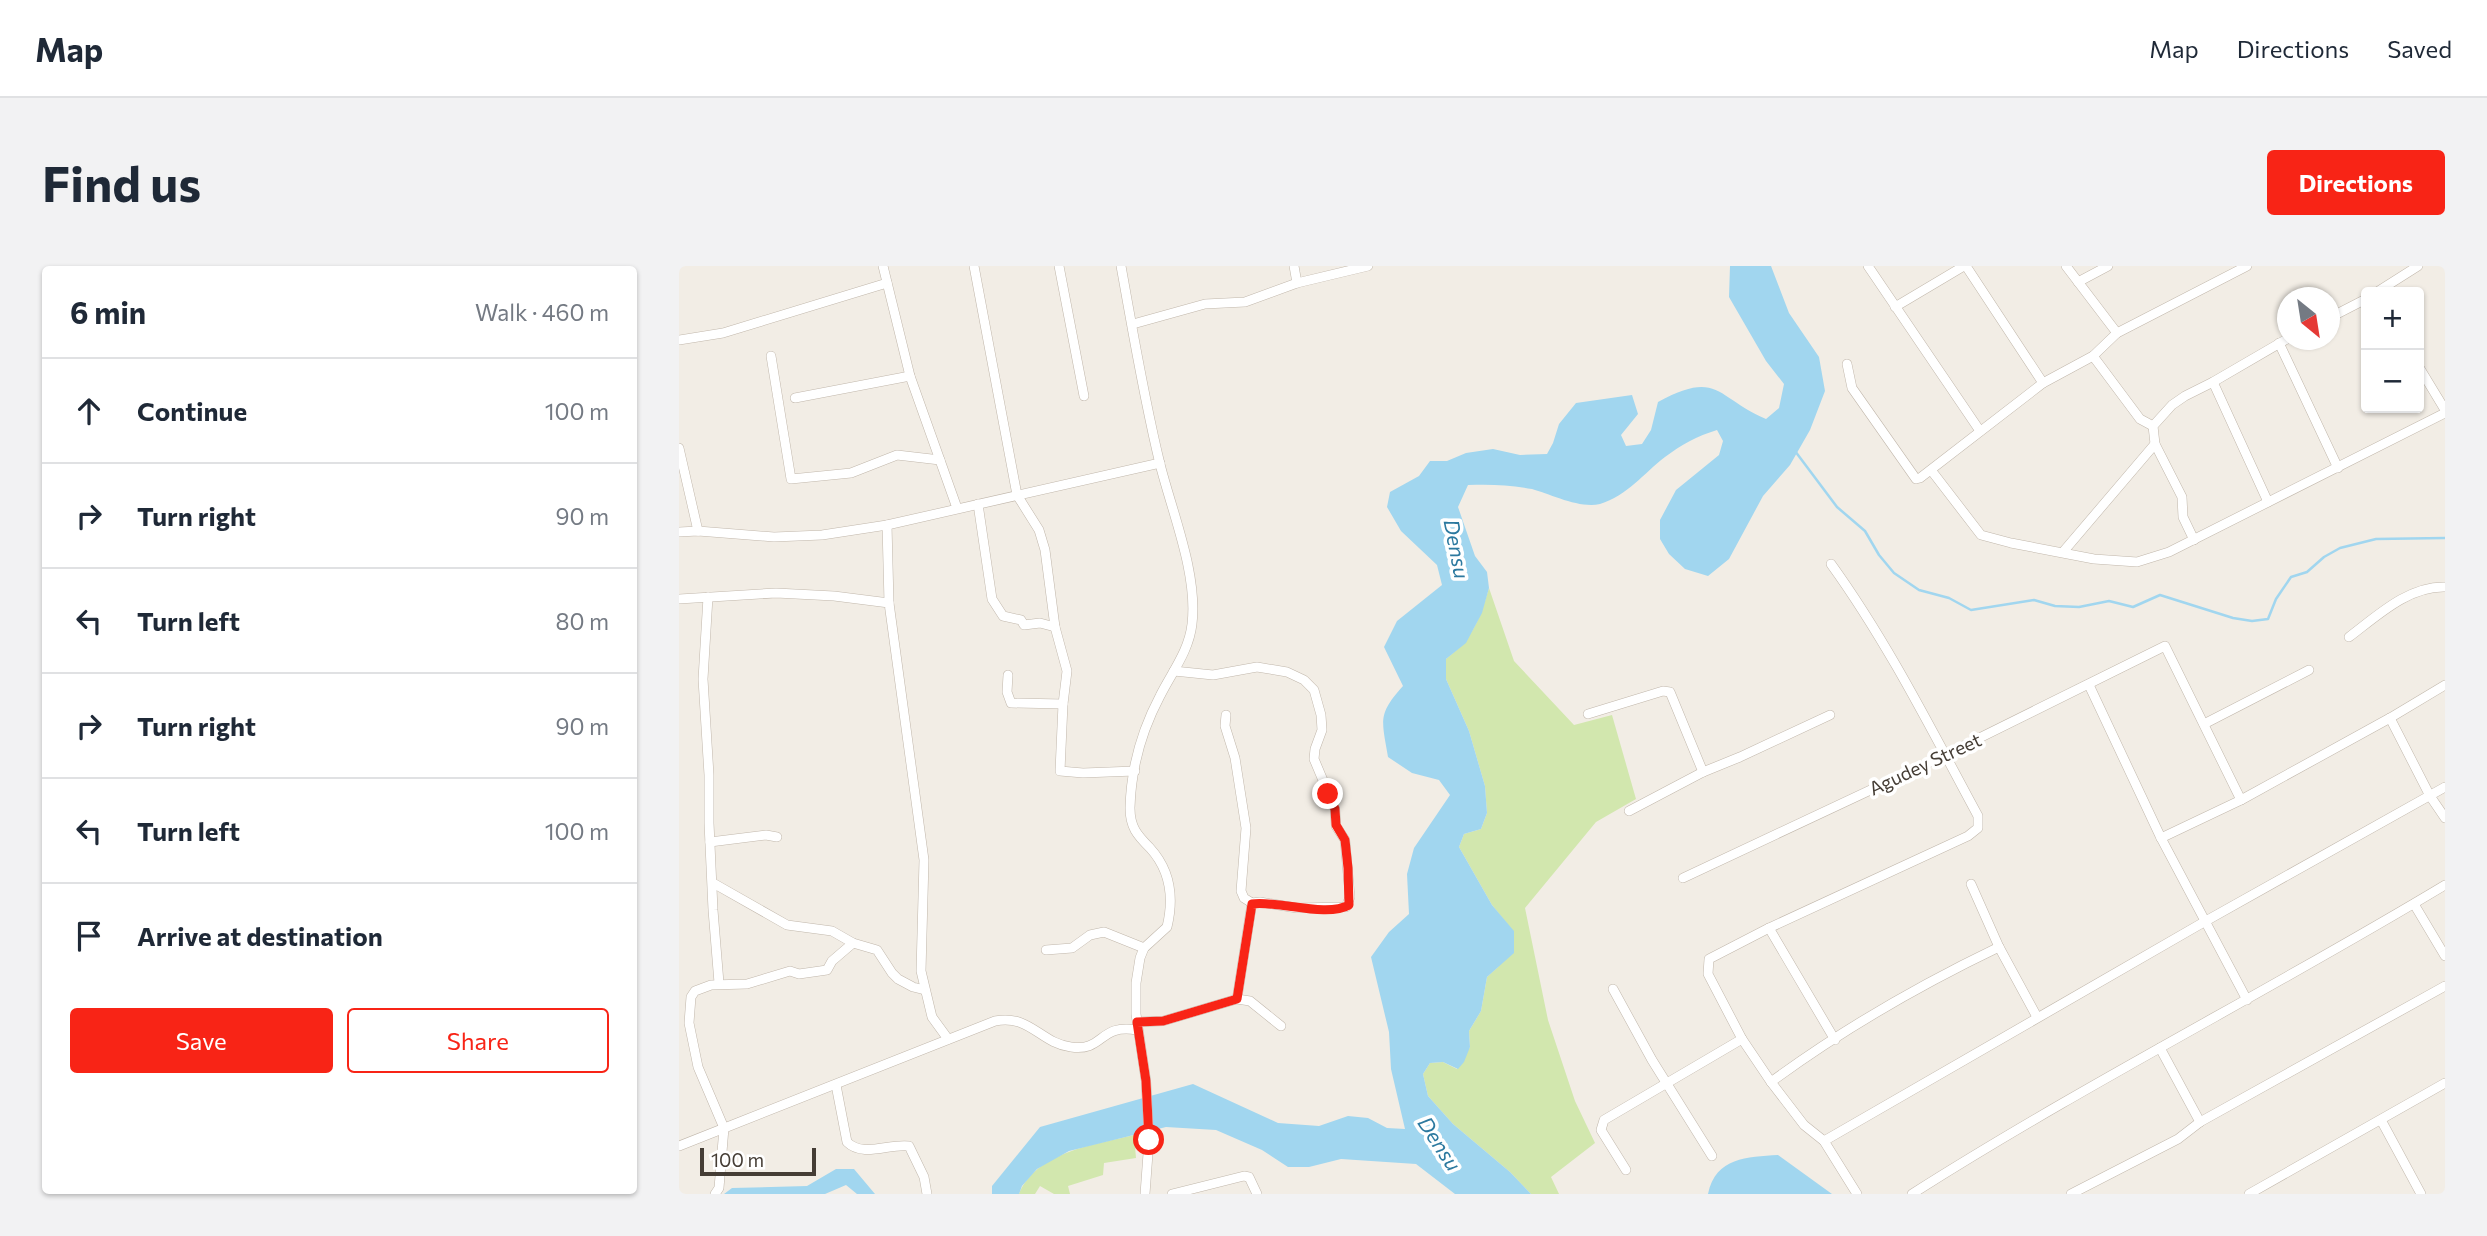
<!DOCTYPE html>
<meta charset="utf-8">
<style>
body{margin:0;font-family:Commissioner,sans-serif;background:#f2f2f3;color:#1f2937}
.controls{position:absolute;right:21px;top:21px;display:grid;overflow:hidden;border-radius:7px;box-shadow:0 2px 5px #0004}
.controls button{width:63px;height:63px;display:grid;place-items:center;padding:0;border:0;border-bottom:2px solid #e0e1e3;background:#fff;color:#1f2937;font:35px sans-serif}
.compass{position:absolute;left:1598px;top:21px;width:63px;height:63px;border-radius:50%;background:#fff;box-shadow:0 2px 5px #0004;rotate:150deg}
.scale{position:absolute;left:21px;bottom:18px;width:116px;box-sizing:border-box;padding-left:7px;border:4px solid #453d35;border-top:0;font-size:19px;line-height:24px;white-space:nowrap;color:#453d35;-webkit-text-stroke:5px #fff;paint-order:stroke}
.stop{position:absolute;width:21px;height:21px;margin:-16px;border:5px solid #f82416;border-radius:50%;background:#fff}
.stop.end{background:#f82416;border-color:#fff;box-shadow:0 2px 7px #0008}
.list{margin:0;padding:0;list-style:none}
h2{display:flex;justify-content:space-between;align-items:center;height:91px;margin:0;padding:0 28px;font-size:30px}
h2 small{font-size:23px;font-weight:400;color:#747a83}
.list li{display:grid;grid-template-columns:46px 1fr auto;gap:21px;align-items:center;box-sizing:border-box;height:105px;padding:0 28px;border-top:2px solid #e0e1e3}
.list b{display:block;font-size:26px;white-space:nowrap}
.list em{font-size:23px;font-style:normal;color:#747a83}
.actions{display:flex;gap:14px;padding:21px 28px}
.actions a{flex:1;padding:16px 0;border:2px solid #f82416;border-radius:7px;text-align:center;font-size:24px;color:#f82416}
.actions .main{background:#f82416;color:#fff}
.icon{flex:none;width:38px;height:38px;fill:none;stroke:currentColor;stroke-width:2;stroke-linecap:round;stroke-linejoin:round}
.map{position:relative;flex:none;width:1766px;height:928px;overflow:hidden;border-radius:7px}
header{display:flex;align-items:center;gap:42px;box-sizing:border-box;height:98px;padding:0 35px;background:#fff;border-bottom:2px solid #e0e1e3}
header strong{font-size:33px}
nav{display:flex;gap:38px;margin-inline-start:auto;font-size:24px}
.intro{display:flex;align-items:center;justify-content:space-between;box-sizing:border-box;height:168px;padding:0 42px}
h1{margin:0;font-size:49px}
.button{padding:18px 32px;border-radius:7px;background:#f82416;color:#fff;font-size:24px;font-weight:700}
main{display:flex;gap:42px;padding:0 42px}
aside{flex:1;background:#fff;border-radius:7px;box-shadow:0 2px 5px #0004}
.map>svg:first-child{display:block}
.green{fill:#d2e7ae}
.water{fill:#a1d6ef}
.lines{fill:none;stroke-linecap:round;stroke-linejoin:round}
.stream{stroke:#a1d6ef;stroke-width:2.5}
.minor-casing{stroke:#c1b7ab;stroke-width:10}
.minor{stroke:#fff;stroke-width:9}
.route{stroke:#f82416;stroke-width:9}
.labels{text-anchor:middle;stroke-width:7;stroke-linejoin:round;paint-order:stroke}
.street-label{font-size:19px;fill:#453d35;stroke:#fff}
.water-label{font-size:21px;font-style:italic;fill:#2c799f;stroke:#fff}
</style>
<header>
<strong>Map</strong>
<nav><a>Map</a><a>Directions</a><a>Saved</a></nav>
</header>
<div class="intro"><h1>Find us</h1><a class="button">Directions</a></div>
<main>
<aside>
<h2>6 min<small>Walk · 460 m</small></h2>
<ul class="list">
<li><svg class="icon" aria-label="ahead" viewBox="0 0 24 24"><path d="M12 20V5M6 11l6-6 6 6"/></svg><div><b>Continue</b></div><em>100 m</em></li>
<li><svg class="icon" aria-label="right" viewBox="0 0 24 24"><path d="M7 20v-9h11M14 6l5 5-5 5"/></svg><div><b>Turn right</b></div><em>90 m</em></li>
<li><svg class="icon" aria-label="left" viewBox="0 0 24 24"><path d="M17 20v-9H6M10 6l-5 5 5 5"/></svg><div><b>Turn left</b></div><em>80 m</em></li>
<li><svg class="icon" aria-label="right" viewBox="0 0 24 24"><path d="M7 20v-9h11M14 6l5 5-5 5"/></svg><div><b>Turn right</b></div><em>90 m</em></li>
<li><svg class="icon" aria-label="left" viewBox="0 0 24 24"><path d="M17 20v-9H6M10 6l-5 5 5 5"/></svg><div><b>Turn left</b></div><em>100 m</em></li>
<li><svg class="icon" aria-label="arrive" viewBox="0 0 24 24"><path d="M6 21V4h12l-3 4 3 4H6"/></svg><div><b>Arrive at destination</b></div></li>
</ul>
<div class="actions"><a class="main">Save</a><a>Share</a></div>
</aside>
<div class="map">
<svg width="1766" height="928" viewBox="0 0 1766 928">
<rect width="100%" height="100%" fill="#f2ede5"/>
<g class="green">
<path d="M810,322L835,395L895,459L933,449L957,533L917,556L846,642L869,754L896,835L916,877L872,911L880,928H852L831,906L774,858L749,830L744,808L751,797L764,796L778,803L791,781L790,765L802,745L808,711L819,701L834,665L813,639L780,581L785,568L802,563L808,547L806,520L790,465L767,413V393C794,372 800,355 810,322Z"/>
<path d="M455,869L457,892L425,897L424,909L389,920L391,928H375L361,920L356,928H340C358,885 415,879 455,869Z"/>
</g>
<g class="water">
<path d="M1051,0H1092L1110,47L1140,91L1146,125L1131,164L1111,199L1084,230L1050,293L1029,310L1006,303L990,288L981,273V254L997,224L1040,189L1044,175L1038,164C1018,170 1002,179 986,191C965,207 948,230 921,238C901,243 871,228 853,223C831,219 812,218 789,219L779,241L796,290L808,306L810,322L803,347L787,377L767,393V413L790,465L806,520L808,547L802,563L785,568L780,581L813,639L835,665V687L808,711L802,745L790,765L791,781L785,796L779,803L764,796L751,797L744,808L749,830L774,858L831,906L852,928H776L737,898L662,893L630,901H609L583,884L537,864L487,861L390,885L358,903L343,920L340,928H313V920L361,861L514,818L599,857L640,860L669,850L689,852L708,862L726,863L712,803L710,766L692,691L710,666L730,648L728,608L735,582L771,529L760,514L733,507L709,491C703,454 698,449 724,420L705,381L718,355L763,319L758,299L722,265L708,241L711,226L740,210L751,195H768L787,187L814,183L841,189L868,188L874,177L880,158L897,137L953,129L959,148L942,169L947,180L963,178L972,164L979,136C1040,103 1037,132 1087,153L1100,142L1105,118L1087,95L1050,31Z"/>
<path d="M1099,889L1153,928H1029C1037,891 1068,891 1099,889Z"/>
<polygon points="157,903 175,903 196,928 178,928 167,919 146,928 45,928 53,922 128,920"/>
</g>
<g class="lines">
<polyline class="stream" points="1116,185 1158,241 1186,265 1200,289 1215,307 1240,324 1270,332 1292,344 1355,334 1376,340 1400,341 1430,335 1454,341 1481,329 1554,352 1573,355 1589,353 1597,333 1612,311 1628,306 1645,291 1661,282 1697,273 1766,272"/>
<defs>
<g id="minor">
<polyline points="204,0 231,110 278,242"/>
<polyline points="295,0 338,229 360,264 366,284 376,361 388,405 384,438 381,505 404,507 456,505"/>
<polyline points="380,0 405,130"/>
<path d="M442,0C454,66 465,133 481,198C493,246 519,308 513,358C510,385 493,406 481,430C463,464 452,503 451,542C451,561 458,569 471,582C492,605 495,632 488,661L465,682L461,692L457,717V748L467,815L470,874L466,928"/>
<polyline points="615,0 618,17"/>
<polyline points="1189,0 1301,165"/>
<polyline points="1287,0 1364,117"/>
<polyline points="1387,0 1438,67"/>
<polyline points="1399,16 1429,0"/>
<polyline points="1698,26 1739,0"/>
<polyline points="1216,41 1285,0"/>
<polyline points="1650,52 1687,33"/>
<polyline points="454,58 526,38 566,36 618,17 689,0"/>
<polyline points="0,74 44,67 208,17"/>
<polyline points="1600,77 1659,202"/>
<polyline points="92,90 112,213 172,207 218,189 261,194"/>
<polyline points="1414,90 1461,153 1474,160"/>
<polyline points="1168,98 1173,122 1237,213 1241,212 1364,117 1414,90 1438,67 1568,0"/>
<polyline points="1740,101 1766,144"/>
<polyline points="1534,116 1589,236"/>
<polyline points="116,132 231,110"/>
<polyline points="0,182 19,265"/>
<polyline points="1252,204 1302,269 1332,277 1415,293 1458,296 1490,286 1766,147"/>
<polyline points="299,238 313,333 324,350 342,354 345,359 361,357 376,361"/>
<polyline points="208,259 210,337"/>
<polyline points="0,266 19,265 95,271 143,269 208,259 481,197"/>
<polyline points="1515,274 1504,251 1503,231 1476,178 1474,160 1493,139 1506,130 1534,116 1608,73"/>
<polyline points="1384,286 1476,178"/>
<path d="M1152,298C1209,377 1253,465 1299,550V562L1289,570L1090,662L1030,693L1029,708L1063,773L1092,816L1125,859L1145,875L1178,928"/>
<polyline points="29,331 24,413 30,509 30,557 34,644 40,717"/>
<polyline points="0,333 97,327 155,330 210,337 245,594 242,705 253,751 269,773"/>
<path d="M1670,371C1698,350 1729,320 1766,321"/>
<polyline points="495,405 534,409 578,401 608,406 625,414 635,424 642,449 643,464 636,483 635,493 656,543 657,560 666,574 671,631 667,641 618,642 581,636 573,637 565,632 562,625 567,562 556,492 546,460 547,449"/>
<polyline points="329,409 328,426 332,437 384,438"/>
<polyline points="1410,419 1482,572 1568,734"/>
<polyline points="909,448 984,425 991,426 1024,506"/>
<polyline points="1711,452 1751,530 1766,552"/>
<polyline points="1525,458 1630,404"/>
<polyline points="950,545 1024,506 1061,491 1151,449"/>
<polyline points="1482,572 1562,534 1711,452 1766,419"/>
<polyline points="31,576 87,569 98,571"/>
<polyline points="1004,612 1266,489 1486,380 1562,534"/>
<polyline points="34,617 108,659 153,665 174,677 198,684 213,707 219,713 234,721 246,724"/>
<polyline points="1292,618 1320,681 1358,751"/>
<polyline points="1735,638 1766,690"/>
<polyline points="1090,662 1156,774"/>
<polyline points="367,684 393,682 411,669 425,666 465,682"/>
<polyline points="934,723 973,794 1033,890"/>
<polyline points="558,733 573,637"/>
<polyline points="458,756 484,755 558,733 571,735 602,760"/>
<polyline points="1481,782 1521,856"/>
<path d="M1092,816C1160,766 1243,718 1320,681"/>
<path d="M157,819L168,876C184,892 211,877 230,880L245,911L248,928"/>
<polyline points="1702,854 1742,928"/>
<polyline points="1145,875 1525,656 1766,521"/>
<path d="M0,880L316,755C351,748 361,777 392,781C425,786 420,757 458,764"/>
<polyline points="947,904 922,864 925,854 1063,773"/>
<polyline points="36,928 40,922 45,862 19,801 10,757 12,731 16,725 32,719 68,718 111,705 120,708 148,704 153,695 174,677"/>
<polyline points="493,928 565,910 570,911 578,928"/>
<path d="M1233,928C1406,818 1590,725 1766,619"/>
<polyline points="1392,928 1499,873 1521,856 1766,720"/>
<polyline points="1570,928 1766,817"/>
</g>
</defs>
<use href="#minor" class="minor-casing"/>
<use href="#minor" class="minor"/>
</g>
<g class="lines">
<path class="route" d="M470,874L467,815L458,756L484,755L558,733L573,638C599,634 647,652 670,639L669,602L666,574L657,559L656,543L649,528"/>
</g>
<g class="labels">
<g class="street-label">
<text transform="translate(1246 498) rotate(-25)" y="7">Agudey Street</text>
</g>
<g class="water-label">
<text transform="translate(777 283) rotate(79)" y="7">Densu</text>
<text transform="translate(760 878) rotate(57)" y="7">Densu</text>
</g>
</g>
</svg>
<div class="controls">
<button>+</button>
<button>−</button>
</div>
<svg class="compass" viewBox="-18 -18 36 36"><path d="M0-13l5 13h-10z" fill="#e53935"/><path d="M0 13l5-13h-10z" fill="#747a83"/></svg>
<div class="scale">100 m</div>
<div class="stop" style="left:470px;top:874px"></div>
<div class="stop end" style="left:649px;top:528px"></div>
</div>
</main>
